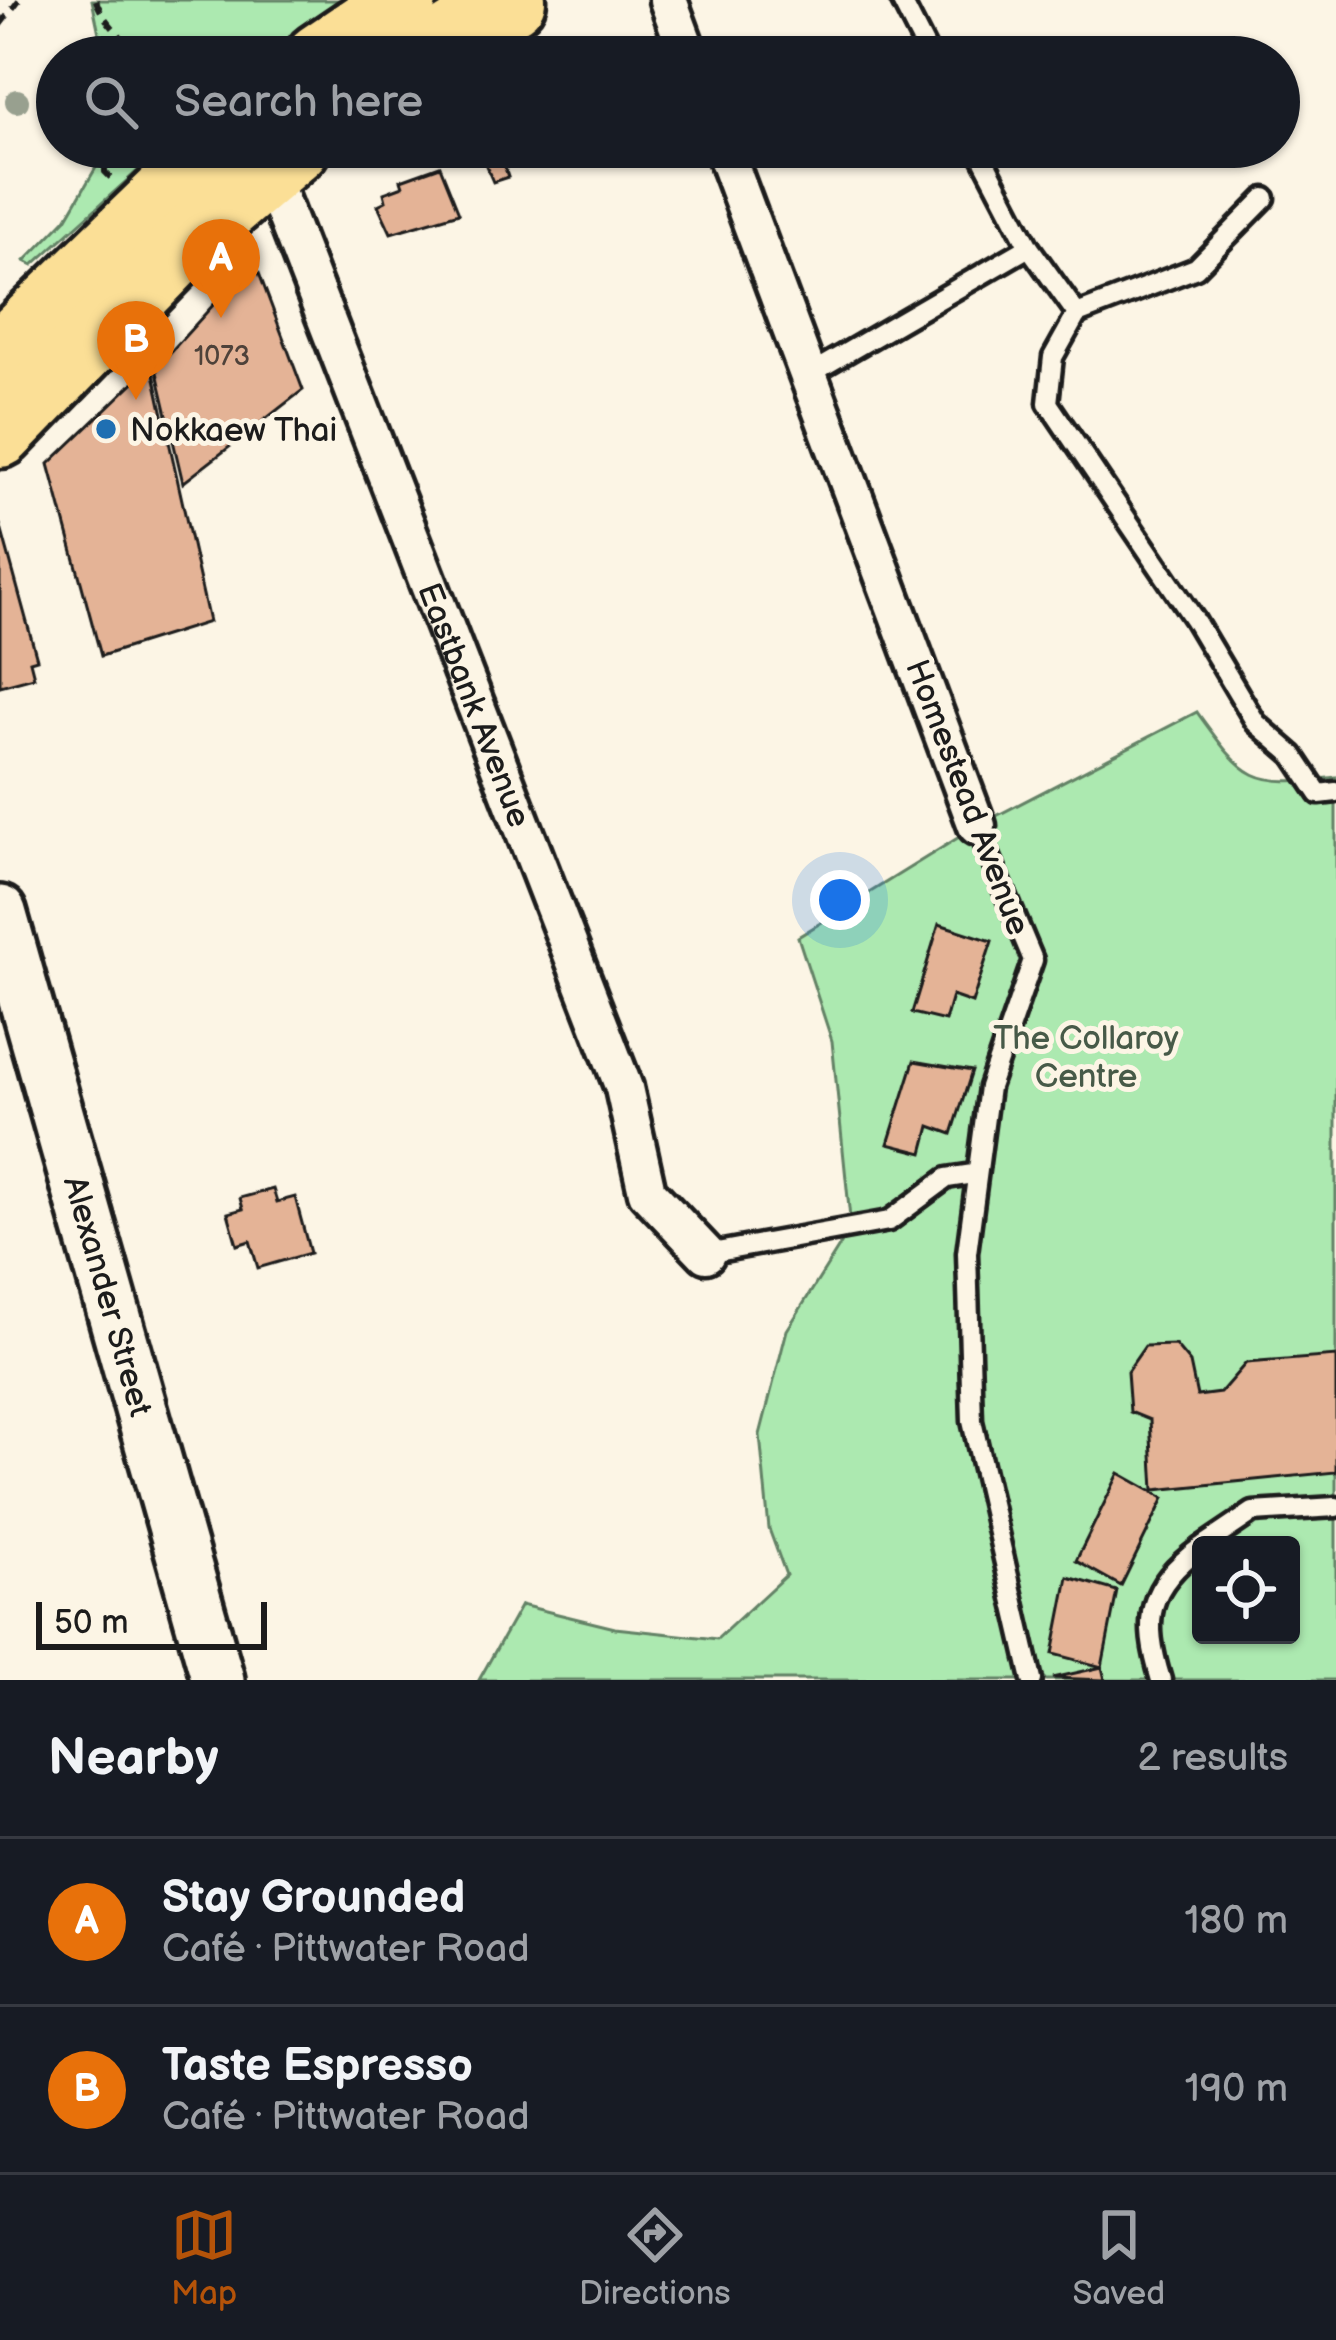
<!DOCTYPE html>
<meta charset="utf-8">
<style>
body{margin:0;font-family:"Balsamiq Sans",sans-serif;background:#20242c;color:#f1f3f6}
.controls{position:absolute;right:36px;bottom:36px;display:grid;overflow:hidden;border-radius:12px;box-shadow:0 3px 9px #0004}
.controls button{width:108px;height:108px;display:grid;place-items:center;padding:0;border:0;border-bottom:3px solid #363941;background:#171b24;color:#f1f3f6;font:60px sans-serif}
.scale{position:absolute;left:36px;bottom:30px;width:231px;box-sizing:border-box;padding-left:12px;border:6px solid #1c1c1c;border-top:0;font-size:33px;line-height:42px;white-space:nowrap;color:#1c1c1c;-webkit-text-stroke:9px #fcf5e5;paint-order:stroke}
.you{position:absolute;left:840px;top:900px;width:42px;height:42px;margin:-30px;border:9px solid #fff;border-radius:50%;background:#1a73e8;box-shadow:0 0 0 18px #1a73e833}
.badge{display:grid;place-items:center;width:78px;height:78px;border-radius:50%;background:#b45309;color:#fff;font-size:39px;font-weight:700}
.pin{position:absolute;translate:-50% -99px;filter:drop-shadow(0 3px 6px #0008)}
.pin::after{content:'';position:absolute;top:63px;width:42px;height:36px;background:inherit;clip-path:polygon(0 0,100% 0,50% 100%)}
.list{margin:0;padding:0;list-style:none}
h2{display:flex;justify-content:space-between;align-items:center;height:156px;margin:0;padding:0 48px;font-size:51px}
h2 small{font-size:39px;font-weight:400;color:#9ea1a6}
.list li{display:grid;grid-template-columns:78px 1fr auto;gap:36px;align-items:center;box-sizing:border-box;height:168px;padding:0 48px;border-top:3px solid #363941}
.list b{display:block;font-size:45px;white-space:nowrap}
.list p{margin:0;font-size:39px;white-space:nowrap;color:#9ea1a6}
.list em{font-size:39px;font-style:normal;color:#9ea1a6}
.icon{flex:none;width:66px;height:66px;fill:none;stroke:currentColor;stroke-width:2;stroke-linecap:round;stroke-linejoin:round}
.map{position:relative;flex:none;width:1336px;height:1680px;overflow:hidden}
.search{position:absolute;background:#171b24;box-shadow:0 3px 9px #0004;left:36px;right:36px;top:36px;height:132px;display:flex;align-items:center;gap:30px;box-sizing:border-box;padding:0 42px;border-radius:66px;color:#9ea1a6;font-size:45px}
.sheet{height:492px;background:#171b24}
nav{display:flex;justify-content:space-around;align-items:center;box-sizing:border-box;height:168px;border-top:3px solid #363941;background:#171b24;font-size:33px;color:#9ea1a6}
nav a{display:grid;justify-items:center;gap:6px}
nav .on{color:#b45309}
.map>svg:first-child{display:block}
.green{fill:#ace9b0;stroke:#648266;stroke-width:3;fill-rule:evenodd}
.building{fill:#e4b396;stroke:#1c1c1c;stroke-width:3}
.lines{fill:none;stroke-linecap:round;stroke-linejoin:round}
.lane-casing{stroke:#1c1c1c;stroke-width:27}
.street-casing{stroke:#1c1c1c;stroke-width:45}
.secondary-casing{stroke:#1c1c1c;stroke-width:60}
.highway-casing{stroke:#1c1c1c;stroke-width:75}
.path{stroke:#1c1c1c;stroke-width:6;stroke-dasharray:12 9;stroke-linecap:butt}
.lane{stroke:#fcf5e5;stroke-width:18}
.street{stroke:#fcf5e5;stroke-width:36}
.secondary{stroke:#fcf5e5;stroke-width:51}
.highway{stroke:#fbdf96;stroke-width:66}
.tree{fill:#98a08f}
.poi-dot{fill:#1f6fb2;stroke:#fcf5e5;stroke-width:4.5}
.labels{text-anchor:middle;stroke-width:10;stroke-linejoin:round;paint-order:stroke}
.number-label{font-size:27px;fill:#4e423a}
.poi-label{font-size:33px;fill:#1c1c1c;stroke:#fcf5e5;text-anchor:start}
.street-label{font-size:33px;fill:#1c1c1c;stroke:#fcf5e5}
.park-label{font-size:33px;fill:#475a48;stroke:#fcf5e5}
</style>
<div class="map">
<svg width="1336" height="1680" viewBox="0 0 1336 1680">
<rect width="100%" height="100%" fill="#fcf5e5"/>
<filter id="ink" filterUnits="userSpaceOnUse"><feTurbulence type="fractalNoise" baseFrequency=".00833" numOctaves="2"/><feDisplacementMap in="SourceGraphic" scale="24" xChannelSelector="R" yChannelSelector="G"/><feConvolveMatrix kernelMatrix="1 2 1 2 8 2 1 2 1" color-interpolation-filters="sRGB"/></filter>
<g filter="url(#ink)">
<g class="green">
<polygon points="92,0 344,0 271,57 104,57"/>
<polygon points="108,147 164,147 33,265 25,261 66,219"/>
<path d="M1197,712C1247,781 1251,787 1336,777V1680H479L521,1605L615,1628L717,1639L786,1575L769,1529L760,1435L787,1330L851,1228L832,1041L798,937L977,826ZM1201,1545H1291V1635H1201Z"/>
</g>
<g class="building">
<polygon points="478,147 525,147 501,156 508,177 493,182"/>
<polygon points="440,166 459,213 391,233 378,205 386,201 384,193 403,186 401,180"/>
<polygon points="244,271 259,273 303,390 183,483 156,368"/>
<polygon points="152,365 209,622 101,656 49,464"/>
<polygon points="0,524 37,659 30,661 34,677 0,686"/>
<polygon points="939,924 992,941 972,1003 952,996 945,1021 912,1013"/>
<polygon points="914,1061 972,1071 952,1134 930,1126 923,1153 888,1144"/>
<polygon points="273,1189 277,1202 295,1197 310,1253 258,1268 250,1241 237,1245 228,1213 243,1209 240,1198"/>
<polygon points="1175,1345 1190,1363 1197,1396 1220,1393 1246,1363 1336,1356 1336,1472 1154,1490 1150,1420 1130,1412 1127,1372 1145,1346"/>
<polygon points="1119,1473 1164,1498 1121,1586 1076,1561"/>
<polygon points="1068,1577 1117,1591 1102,1667 1053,1654"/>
<polygon points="1102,1667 1105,1680 1053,1678"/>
</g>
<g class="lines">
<defs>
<g id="lane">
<polyline points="901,0 930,57"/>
<polyline points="977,147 1029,247 1077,314 1053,357 1048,403 1194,619 1256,723 1293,755 1319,794 1336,792"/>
<polyline points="1077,314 1196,268 1265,198"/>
<polyline points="808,375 1029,247"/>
<polyline points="977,826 1033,960 989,1087 967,1253 972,1421 1032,1680"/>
<polyline points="706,1254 889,1221 947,1178 973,1174"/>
<polyline points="1204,1545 1253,1512 1336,1507"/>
<path d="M1161,1680C1142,1618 1147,1587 1201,1547"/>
</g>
<g id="street">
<polyline points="668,0 689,57"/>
<polyline points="723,147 977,826"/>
<path id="s1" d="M264,159L624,1088L647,1192L706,1254"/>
</g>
<g id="secondary">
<path id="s2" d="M0,912L218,1680"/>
</g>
<g id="highway">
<polyline points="319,57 403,0"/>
<polyline points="422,57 512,0"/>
<polyline points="0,355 215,147"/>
<polyline points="0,434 195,234 296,147"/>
</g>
</defs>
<use href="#lane" class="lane-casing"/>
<use href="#street" class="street-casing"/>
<use href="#secondary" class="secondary-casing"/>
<use href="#highway" class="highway-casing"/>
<g class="path">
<path d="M96,0C104,25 123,33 135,57"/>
<polyline points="0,25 19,0"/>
<polyline points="105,147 105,172 115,182"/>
</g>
<use href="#lane" class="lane"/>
<use href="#street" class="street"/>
<use href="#secondary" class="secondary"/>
<use href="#highway" class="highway"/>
</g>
<circle class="tree" cx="17" cy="101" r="12"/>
</g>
<circle class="poi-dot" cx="106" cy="429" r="12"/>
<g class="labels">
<g class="number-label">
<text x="222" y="365">1073</text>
</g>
<g class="poi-label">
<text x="130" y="441">Nokkaew Thai</text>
</g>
<g class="street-label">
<text dy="12" stroke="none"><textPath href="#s1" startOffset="585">Eastbank Avenue</textPath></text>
<text transform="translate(969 797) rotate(69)" y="12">Homestead Avenue</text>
<text dy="12" stroke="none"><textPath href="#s2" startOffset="399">Alexander Street</textPath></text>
</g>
<g class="park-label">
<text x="1086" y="1049">The Collaroy<tspan x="1086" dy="38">Centre</tspan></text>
</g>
</g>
</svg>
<div class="controls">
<button><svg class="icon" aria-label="locate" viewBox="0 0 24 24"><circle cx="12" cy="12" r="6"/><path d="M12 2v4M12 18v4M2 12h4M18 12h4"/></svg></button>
</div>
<div class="scale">50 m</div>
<div class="you"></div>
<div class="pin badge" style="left:221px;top:318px;background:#e8710a">A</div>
<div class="pin badge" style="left:136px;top:400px;background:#e8710a">B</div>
<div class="search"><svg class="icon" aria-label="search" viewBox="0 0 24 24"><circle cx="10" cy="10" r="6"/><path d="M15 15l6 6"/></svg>Search here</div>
</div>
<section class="sheet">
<h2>Nearby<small>2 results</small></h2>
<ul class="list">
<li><span class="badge" style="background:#e8710a">A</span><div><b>Stay Grounded</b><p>Café · Pittwater Road</p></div><em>180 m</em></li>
<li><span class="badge" style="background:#e8710a">B</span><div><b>Taste Espresso</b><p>Café · Pittwater Road</p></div><em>190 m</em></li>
</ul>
</section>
<nav>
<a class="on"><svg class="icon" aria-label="map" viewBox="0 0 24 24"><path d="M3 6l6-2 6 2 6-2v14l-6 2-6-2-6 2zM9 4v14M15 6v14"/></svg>Map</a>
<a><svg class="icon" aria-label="directions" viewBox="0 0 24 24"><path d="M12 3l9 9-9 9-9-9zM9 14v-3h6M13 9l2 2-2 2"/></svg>Directions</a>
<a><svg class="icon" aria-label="saved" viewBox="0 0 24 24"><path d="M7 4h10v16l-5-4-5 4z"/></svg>Saved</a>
</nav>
